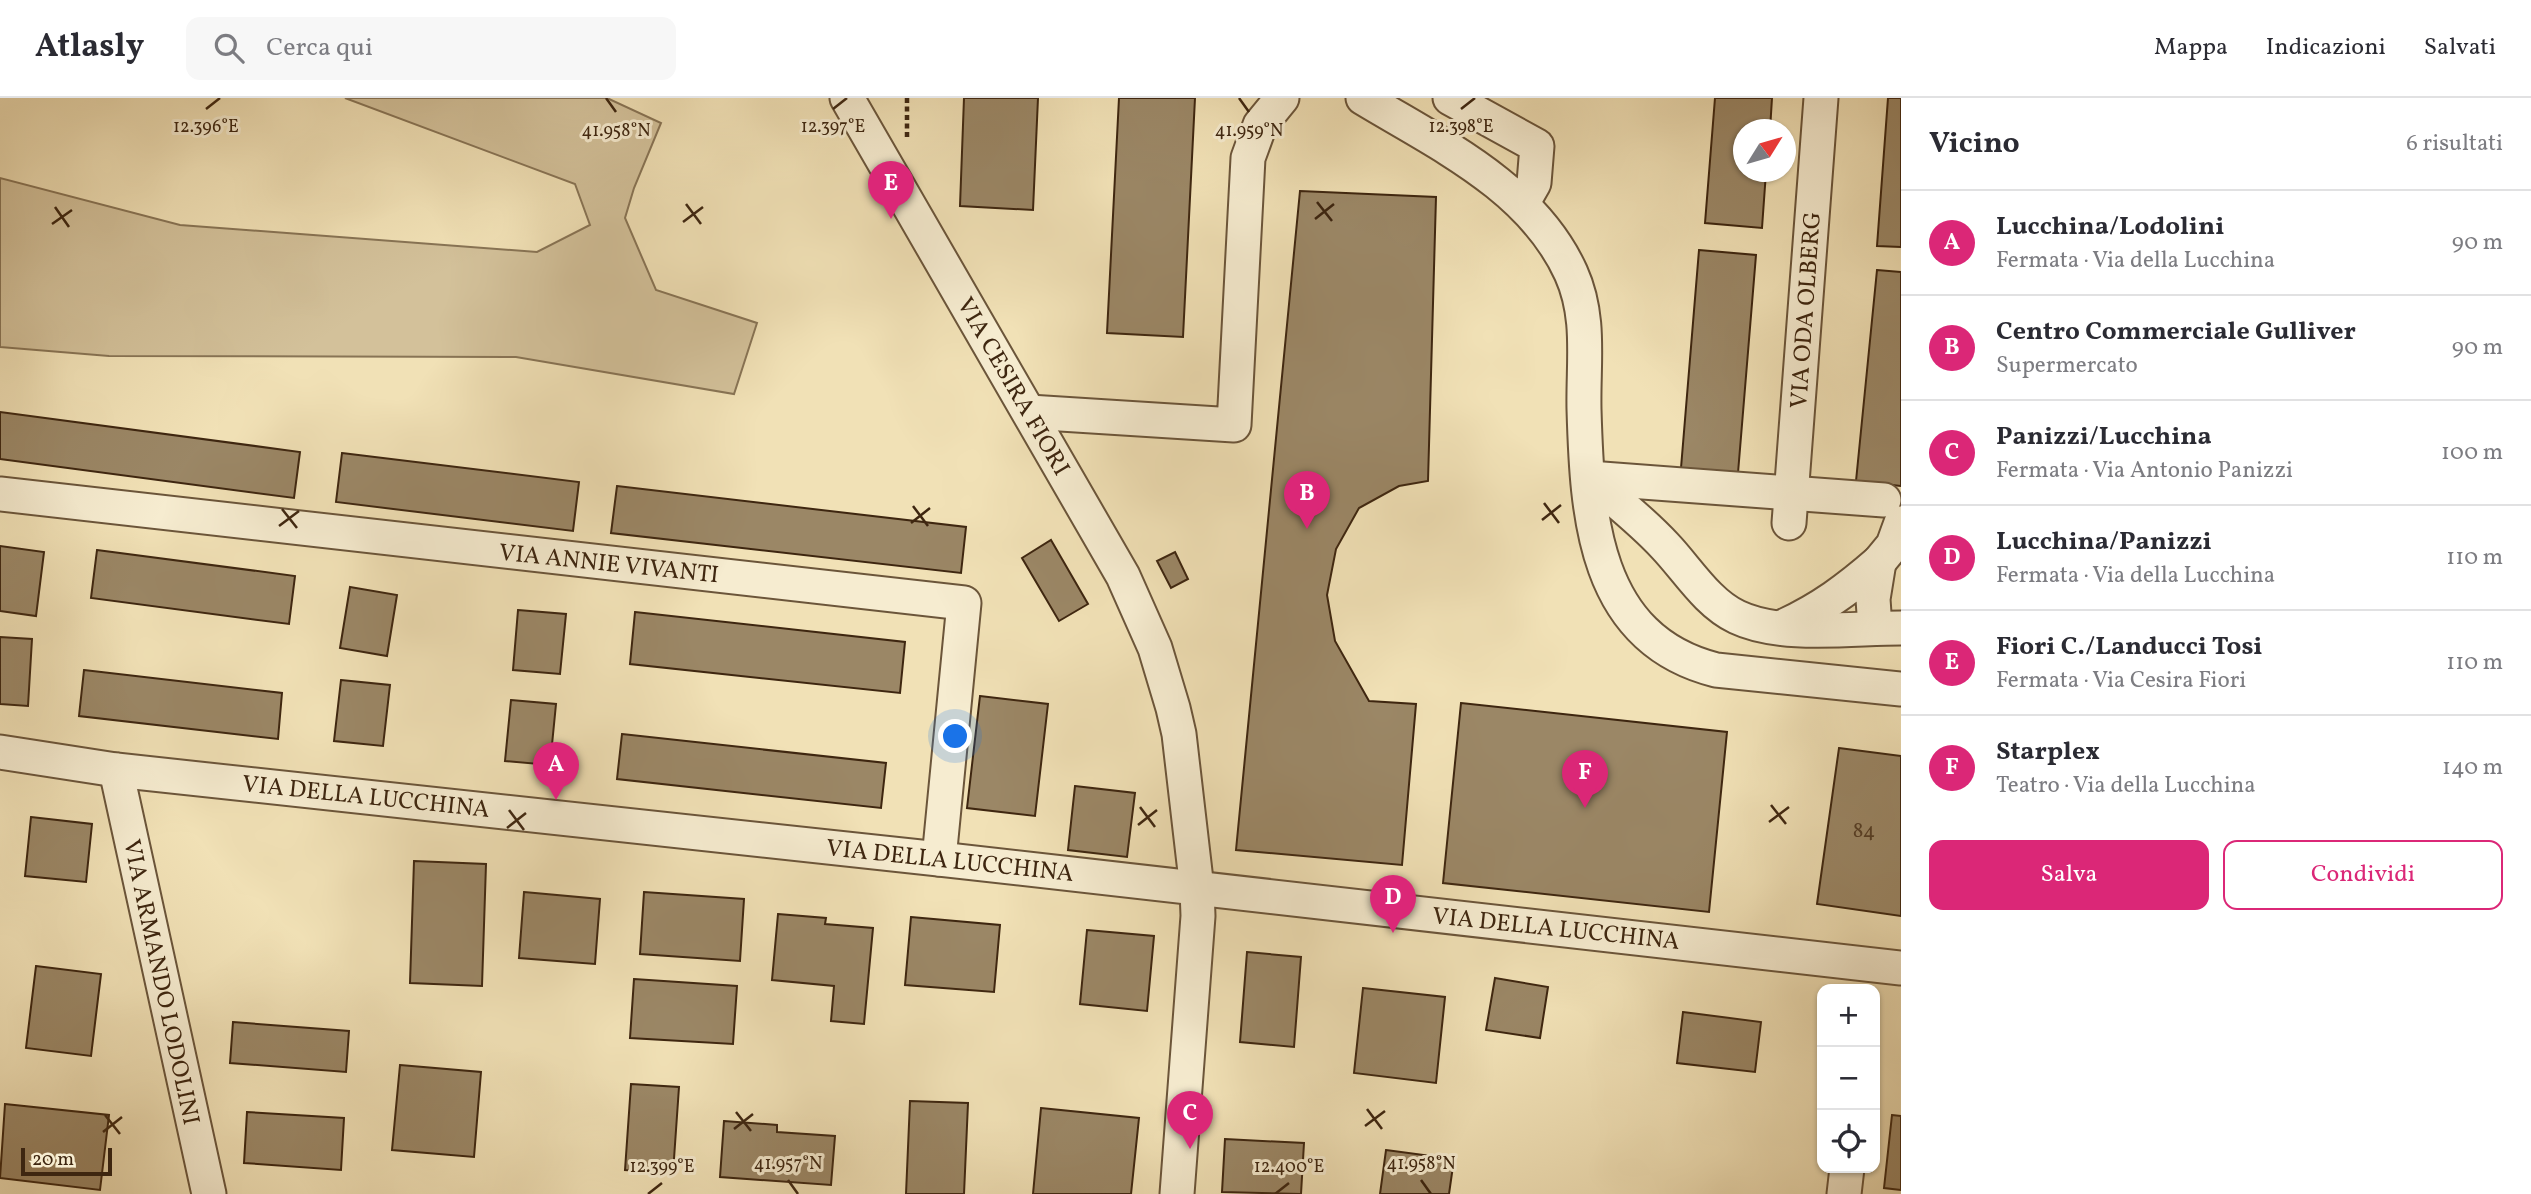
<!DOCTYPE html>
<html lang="it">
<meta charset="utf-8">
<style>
body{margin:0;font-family:Vollkorn,serif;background:#f7f7f7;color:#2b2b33}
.controls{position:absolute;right:21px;bottom:21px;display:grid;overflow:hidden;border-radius:14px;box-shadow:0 2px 5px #0004}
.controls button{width:63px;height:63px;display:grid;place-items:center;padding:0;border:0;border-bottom:2px solid #e1e1e2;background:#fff;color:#2b2b33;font:35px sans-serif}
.compass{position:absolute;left:1733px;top:21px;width:63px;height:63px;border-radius:50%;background:#fff;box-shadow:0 2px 5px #0004;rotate:53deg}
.scale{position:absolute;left:21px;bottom:18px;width:91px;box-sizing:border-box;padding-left:7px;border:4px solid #3e2610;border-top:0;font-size:19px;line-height:24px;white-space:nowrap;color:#3e2610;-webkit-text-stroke:5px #f6ecd0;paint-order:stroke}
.you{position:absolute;left:956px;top:639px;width:24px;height:24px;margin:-18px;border:5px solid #fff;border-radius:50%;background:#1a73e8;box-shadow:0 0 0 10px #1a73e833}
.badge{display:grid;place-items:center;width:46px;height:46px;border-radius:50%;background:#db2777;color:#fff;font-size:23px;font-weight:700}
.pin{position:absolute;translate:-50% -58px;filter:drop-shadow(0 2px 4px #0008)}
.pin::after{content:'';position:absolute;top:37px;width:24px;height:21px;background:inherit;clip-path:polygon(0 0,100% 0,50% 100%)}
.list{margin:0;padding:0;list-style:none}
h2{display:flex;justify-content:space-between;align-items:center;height:91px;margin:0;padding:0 28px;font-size:30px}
h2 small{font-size:23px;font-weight:400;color:#7c7c81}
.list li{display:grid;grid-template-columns:46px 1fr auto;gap:21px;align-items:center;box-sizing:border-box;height:105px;padding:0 28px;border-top:2px solid #e1e1e2}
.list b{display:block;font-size:26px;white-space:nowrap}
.list p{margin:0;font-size:23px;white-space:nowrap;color:#7c7c81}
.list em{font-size:23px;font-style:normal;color:#7c7c81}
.actions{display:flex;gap:14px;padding:21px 28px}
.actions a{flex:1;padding:16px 0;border:2px solid #db2777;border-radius:14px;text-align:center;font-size:24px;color:#db2777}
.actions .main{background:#db2777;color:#fff}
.icon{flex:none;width:38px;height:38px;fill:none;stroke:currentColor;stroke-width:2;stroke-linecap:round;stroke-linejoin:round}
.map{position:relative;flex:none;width:1901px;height:1096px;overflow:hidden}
header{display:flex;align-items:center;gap:42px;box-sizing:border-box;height:98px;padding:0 35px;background:#fff;border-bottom:2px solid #e1e1e2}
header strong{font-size:33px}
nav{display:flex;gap:38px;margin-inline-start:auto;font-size:24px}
.search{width:490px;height:63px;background:#f7f7f7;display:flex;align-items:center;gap:18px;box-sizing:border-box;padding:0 24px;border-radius:14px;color:#7c7c81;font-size:26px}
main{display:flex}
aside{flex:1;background:#fff}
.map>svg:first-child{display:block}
.green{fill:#d3c19a;stroke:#887455;stroke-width:2}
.building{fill:#9b8766;stroke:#3e2610;stroke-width:2}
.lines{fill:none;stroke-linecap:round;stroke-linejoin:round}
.minor-casing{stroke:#6b553a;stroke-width:37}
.path{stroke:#3e2610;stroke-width:4.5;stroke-dasharray:5 3.5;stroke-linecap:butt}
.minor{stroke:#f6ecd0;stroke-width:33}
.ticks{fill:none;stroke:#3e2610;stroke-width:2.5}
.labels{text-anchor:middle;stroke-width:6;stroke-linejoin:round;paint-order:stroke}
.number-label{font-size:21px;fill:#553e26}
.street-label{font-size:24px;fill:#3e2610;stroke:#f6ecd0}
.ticks-label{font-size:18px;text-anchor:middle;fill:#3e2610;stroke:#f6ecd0;stroke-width:6;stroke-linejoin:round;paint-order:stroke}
</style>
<header>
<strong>Atlasly</strong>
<div class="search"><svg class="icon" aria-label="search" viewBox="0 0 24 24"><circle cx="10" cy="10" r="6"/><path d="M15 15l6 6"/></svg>Cerca qui</div>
<nav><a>Mappa</a><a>Indicazioni</a><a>Salvati</a></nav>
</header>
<main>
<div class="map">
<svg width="1901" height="1096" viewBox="0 0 1901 1096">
<rect width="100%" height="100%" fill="#f1e1b6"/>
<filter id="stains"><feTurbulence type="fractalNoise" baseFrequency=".00286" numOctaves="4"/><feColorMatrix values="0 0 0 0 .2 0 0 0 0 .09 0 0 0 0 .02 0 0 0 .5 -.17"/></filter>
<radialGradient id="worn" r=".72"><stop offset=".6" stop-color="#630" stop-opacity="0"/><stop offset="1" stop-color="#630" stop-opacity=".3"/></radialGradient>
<polygon class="green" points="345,0 607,0 661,25 634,90 625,120 656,192 757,225 734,296 516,259 109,258 0,249 0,80 180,127 537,154 590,127 575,86"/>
<g class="building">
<polygon points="964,0 1038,0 1033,112 960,108"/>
<polygon points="1119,0 1195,0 1183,239 1107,235"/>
<polygon points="1715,0 1772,0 1770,32 1744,32 1744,74 1766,74 1762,130 1705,125"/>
<polygon points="1888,0 1901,0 1901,149 1877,148"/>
<polygon points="1300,93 1436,99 1428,383 1399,388 1359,410 1336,451 1327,497 1335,543 1369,603 1416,606 1402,767 1236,752"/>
<polygon points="1699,152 1756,157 1738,375 1681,370"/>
<polygon points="1877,172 1901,174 1901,388 1856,383"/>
<polygon points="0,314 300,354 294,400 0,361"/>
<polygon points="342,355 579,384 573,433 336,404"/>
<polygon points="617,388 966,429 961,475 611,435"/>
<polygon points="1051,442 1088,506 1059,523 1022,460"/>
<polygon points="0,448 44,454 36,518 0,513"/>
<polygon points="97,452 295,478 289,526 91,500"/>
<polygon points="1175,454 1188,481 1171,490 1157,463"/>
<polygon points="350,489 397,497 387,558 340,550"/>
<polygon points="518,512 566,516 560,576 513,572"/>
<polygon points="635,514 905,544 900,595 630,566"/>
<polygon points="0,539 32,541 28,608 0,606"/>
<polygon points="84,572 282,595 278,641 79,618"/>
<polygon points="341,582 390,587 383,648 334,643"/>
<polygon points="980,598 1048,606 1035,718 967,710"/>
<polygon points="511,602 556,606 550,667 505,663"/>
<polygon points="1461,605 1727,634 1709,814 1443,785"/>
<polygon points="622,636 886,665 881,710 617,681"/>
<polygon points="1839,650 1901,658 1901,818 1817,806"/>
<polygon points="1075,688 1135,695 1127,759 1068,752"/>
<polygon points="31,719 92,726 86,784 25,778"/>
<polygon points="414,763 486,766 482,888 410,885"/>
<polygon points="524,794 600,801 595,866 519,860"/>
<polygon points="644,794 744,801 740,863 640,856"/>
<polygon points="778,816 826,820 825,826 873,830 864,926 831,923 834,888 772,882"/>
<polygon points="911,819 1000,827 994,894 905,887"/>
<polygon points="1087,832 1154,838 1147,913 1080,906"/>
<polygon points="1247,854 1301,859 1294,949 1240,944"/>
<polygon points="36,868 101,876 91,958 26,950"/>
<polygon points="1495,880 1548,889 1540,940 1486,932"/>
<polygon points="634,881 737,888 733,946 630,940"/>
<polygon points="1363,890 1445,899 1436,985 1354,975"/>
<polygon points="1683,914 1761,924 1755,974 1677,965"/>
<polygon points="233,924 349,933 346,974 230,965"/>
<polygon points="400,967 481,974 474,1059 392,1052"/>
<polygon points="631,986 679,989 673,1075 625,1072"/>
<polygon points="910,1003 968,1005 964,1096 906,1096"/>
<polygon points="5,1006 109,1017 100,1092 0,1080"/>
<polygon points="1041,1010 1139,1020 1131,1096 1033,1096"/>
<polygon points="247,1014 344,1020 341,1072 244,1065"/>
<polygon points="1892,1017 1901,1018 1901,1092 1884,1090"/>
<polygon points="724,1023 777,1027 777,1034 835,1038 831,1087 720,1079"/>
<polygon points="1225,1041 1304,1045 1301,1096 1222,1094"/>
<polygon points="1386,1052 1454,1061 1449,1096 1380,1096"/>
</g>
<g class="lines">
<defs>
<g id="minor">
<polyline points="847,0 1123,478 1155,550 1173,610 1179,636 1197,791 1198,818 1177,1096"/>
<path d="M1363,0C1439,46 1532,89 1571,175C1591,219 1583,264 1584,311C1587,417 1593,541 1716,572L1901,591"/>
<polyline points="1450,0 1537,48 1534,85 1522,106"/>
<polyline points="1029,314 1234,327 1248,60 1260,27 1282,0"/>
<path d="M1589,380C1615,402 1642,423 1665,448C1687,471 1707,505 1737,519C1781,540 1852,530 1901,530"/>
<polyline points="1589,380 1884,402"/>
<polyline points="0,396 964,505 939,761"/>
<polyline points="1789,425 1821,0"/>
<polyline points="1879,464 1893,447 1901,425"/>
<path d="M1784,528C1821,511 1848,491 1879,464L1873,501L1875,530"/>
<polyline points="0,654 116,672 939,761 1901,870"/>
<polyline points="116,672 209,1096"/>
<polyline points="1844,1096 1847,1070"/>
</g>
</defs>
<use href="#minor" class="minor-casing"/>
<polyline class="path" points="907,0 907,40"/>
<use href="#minor" class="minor"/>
</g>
<path class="ticks" d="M606,0L616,14M1239,0L1249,14M206,11L220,0M833,11L847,0M1461,11L1475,0M1317,104L1332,123M686,106L701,126M55,109L69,129M1315,121L1334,106M683,124L703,109M52,126L72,112M1544,405L1559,425M913,408L928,428M282,411L297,430M1542,422L1561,407M911,425L930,410M279,428L299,413M1771,707L1786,726M1140,709L1155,729M509,712L524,732M1769,724L1789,709M1138,727L1157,712M507,730L526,715M1367,1011L1382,1031M736,1014L751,1033M105,1017L120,1036M1365,1028L1385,1013M734,1031L753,1016M103,1034L122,1019M788,1082L798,1096M1421,1082L1431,1096M648,1096L662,1085M1275,1096L1289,1085"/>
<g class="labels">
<g class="number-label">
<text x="1864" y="739">84</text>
</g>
<g class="street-label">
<text transform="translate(1805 212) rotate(-86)" y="8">VIA ODA OLBERG</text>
<text transform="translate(1014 288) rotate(60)" y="8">VIA CESIRA FIORI</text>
<text transform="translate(609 465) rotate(6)" y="8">VIA ANNIE VIVANTI</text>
<text transform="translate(366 698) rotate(6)" y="8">VIA DELLA LUCCHINA</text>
<text transform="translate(950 762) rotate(6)" y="8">VIA DELLA LUCCHINA</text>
<text transform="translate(1556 830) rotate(6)" y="8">VIA DELLA LUCCHINA</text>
<text transform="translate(162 884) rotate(78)" y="8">VIA ARMANDO LODOLINI</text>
</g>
</g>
<g class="ticks-label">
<text x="206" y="34">12.396°E</text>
<text x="833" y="34">12.397°E</text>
<text x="1461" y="34">12.398°E</text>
<text x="616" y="38">41.958°N</text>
<text x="1249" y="38">41.959°N</text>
<text x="788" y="1071">41.957°N</text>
<text x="1421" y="1071">41.958°N</text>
<text x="662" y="1074">12.399°E</text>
<text x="1289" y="1074">12.400°E</text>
</g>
<rect width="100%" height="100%" filter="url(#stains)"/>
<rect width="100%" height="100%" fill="url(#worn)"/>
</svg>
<div class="controls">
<button>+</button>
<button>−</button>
<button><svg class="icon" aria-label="locate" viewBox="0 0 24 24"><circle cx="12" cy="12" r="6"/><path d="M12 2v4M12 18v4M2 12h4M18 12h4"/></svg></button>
</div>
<svg class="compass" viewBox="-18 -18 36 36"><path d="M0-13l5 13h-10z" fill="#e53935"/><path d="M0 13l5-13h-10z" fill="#7c7c81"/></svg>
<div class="scale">20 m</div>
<div class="you"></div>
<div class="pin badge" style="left:556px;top:702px">A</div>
<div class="pin badge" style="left:1307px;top:431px">B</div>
<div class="pin badge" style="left:1190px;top:1051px">C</div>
<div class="pin badge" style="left:1393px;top:835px">D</div>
<div class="pin badge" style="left:891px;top:121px">E</div>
<div class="pin badge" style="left:1585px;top:710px">F</div>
</div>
<aside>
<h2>Vicino<small>6 risultati</small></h2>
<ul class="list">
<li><span class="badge">A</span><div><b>Lucchina/Lodolini</b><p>Fermata · Via della Lucchina</p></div><em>90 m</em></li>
<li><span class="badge">B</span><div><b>Centro Commerciale Gulliver</b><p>Supermercato</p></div><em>90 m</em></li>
<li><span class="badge">C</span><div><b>Panizzi/Lucchina</b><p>Fermata · Via Antonio Panizzi</p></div><em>100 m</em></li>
<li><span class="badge">D</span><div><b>Lucchina/Panizzi</b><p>Fermata · Via della Lucchina</p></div><em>110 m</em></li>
<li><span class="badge">E</span><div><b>Fiori C./Landucci Tosi</b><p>Fermata · Via Cesira Fiori</p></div><em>110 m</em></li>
<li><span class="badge">F</span><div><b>Starplex</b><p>Teatro · Via della Lucchina</p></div><em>140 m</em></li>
</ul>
<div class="actions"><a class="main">Salva</a><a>Condividi</a></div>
</aside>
</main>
